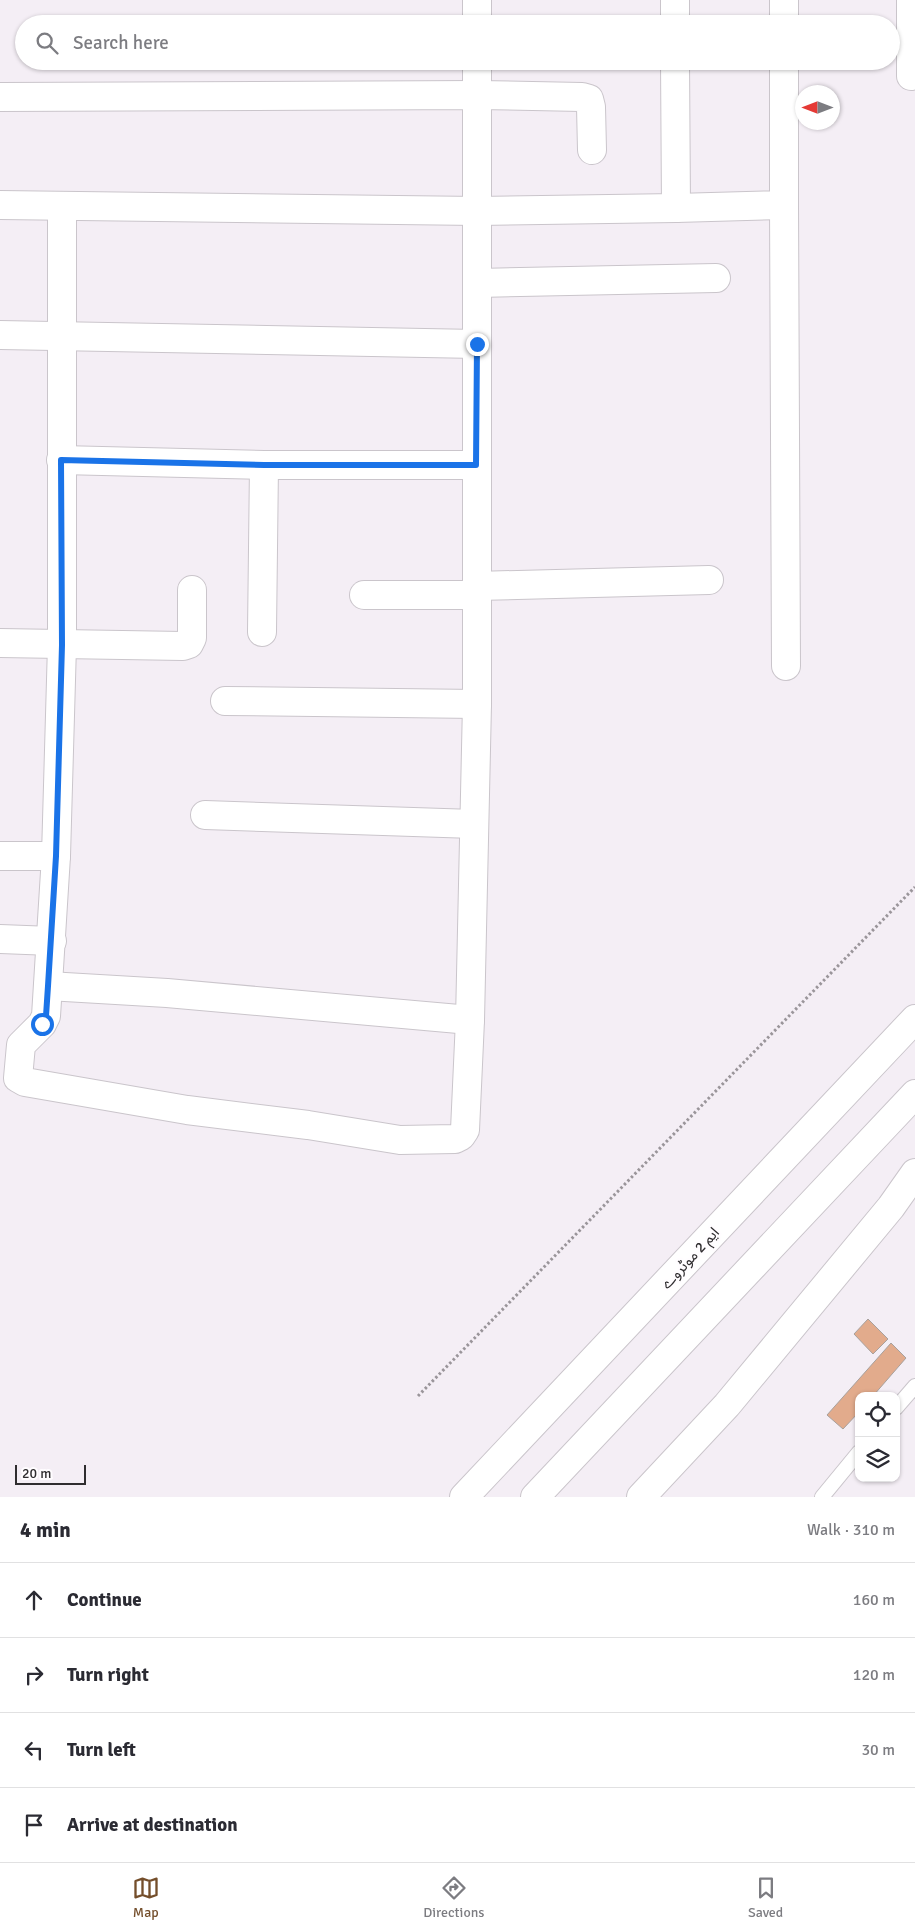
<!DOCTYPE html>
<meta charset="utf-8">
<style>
body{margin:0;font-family:Signika,"Noto Sans Arabic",sans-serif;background:#f7f7f7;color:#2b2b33}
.controls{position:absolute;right:15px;bottom:15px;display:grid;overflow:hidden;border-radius:10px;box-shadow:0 1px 4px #0004}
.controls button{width:45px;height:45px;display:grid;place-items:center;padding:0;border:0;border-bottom:1px solid #e1e1e2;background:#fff;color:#2b2b33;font:25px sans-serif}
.compass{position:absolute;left:795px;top:85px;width:45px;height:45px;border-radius:50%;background:#fff;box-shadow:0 1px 4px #0004;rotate:270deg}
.scale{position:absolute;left:15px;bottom:12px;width:71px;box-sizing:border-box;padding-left:5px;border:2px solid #2f2d2f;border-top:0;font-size:14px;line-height:18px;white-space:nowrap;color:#2f2d2f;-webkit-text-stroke:4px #fffdff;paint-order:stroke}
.stop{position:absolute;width:15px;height:15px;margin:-11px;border:4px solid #1a73e8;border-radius:50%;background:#fff}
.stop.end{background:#1a73e8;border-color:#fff;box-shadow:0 1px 5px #0008}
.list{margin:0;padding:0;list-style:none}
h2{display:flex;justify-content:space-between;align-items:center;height:65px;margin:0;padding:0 20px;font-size:21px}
h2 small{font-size:16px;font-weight:400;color:#7c7c81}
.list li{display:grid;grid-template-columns:32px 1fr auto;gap:15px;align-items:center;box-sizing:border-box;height:75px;padding:0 20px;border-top:1px solid #e1e1e2}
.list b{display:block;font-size:19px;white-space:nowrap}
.list em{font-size:16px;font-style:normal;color:#7c7c81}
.icon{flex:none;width:28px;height:28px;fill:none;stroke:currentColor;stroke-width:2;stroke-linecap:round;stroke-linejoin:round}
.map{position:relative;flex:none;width:915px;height:1497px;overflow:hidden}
.search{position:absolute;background:#fff;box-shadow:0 1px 4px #0004;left:15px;right:15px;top:15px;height:55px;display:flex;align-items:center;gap:12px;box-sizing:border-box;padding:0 18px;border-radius:28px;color:#7c7c81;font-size:19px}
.sheet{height:365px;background:#fff}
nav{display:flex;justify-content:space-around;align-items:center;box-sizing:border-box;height:70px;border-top:1px solid #e1e1e2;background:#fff;font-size:14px;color:#7c7c81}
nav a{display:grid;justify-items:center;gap:2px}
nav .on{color:#744e2b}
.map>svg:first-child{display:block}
.building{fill:#e2ab8c;stroke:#a8a19d}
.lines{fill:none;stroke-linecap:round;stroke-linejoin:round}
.service-casing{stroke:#cac5cb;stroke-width:16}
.minor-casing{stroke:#cac5cb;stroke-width:30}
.motorway-casing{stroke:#cac5cb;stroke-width:30}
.path{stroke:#9a959a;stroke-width:3;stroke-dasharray:2.5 2.5;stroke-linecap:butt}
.service{stroke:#fff;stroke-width:14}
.minor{stroke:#fff;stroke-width:28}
.motorway{stroke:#fff;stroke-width:28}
.route{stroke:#1a73e8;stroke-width:6}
.labels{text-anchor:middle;stroke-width:5;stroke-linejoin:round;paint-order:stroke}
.street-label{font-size:15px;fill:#2f2d2f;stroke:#fffdff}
</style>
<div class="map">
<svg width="915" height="1497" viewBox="0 0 915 1497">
<rect width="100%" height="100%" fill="#f4eef5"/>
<g class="building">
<polygon points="868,1319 888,1339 873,1354 854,1334"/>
<polygon points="891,1343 906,1358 873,1396 859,1396 859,1412 843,1429 827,1415"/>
</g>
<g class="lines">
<defs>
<g id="service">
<polyline points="896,1408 915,1386"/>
<polyline points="822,1497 859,1452"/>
</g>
<g id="minor">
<polyline points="477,0 477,24"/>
<polyline points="675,0 675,24"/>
<polyline points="784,0 784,24"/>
<polyline points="911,0 911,76"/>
<polyline points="0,97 478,95 582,97 589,99 591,107 592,150"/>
<polyline points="0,205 478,211 676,208 675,61"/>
<polyline points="784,205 786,666"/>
<polyline points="62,206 62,645 56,856 46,1016 42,1024 21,1045 18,1078 25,1082 187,1110 308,1125 400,1140 455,1139 461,1136 465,1130 470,1020 477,704 477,61"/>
<polyline points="676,208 784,205 784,61"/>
<polyline points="478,283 716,278"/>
<polyline points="0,335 477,344"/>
<polyline points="61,460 264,465 476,465"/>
<polyline points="476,586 709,580"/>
<polyline points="364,595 476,595"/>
<polyline points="262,632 264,465"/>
<polyline points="0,643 183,646 189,644 192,638 192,590"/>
<polyline points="225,701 477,704"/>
<polyline points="205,815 474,824"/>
<polyline points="0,856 56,856"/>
<polyline points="0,939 52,941"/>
<polyline points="48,986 167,993 470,1020"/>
</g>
<g id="motorway">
<polyline points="464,1497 915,1019"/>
<polyline points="535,1497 915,1094"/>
<polyline points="641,1497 727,1405 891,1207 915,1173"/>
</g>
</defs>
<use href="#service" class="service-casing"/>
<use href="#minor" class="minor-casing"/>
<use href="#motorway" class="motorway-casing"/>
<polyline class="path" points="418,1396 915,887"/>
<use href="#service" class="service"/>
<use href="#minor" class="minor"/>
<use href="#motorway" class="motorway"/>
</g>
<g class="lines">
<polyline class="route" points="42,1024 46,1016 48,986 56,856 62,645 61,460 264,465 476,465 477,344"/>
</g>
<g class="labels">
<g class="street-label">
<text transform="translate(690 1258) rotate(-47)" y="5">ایم 2 موٹروے</text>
</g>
</g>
</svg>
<div class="controls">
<button><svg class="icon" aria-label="locate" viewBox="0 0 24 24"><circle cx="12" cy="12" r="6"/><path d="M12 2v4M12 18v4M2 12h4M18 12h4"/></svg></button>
<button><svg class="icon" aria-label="layers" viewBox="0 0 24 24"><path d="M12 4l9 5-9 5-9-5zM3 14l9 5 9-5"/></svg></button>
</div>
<svg class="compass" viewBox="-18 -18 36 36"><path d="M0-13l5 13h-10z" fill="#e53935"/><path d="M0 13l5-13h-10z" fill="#7c7c81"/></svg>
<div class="scale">20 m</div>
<div class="stop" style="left:42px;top:1024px"></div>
<div class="stop end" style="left:477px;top:344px"></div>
<div class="search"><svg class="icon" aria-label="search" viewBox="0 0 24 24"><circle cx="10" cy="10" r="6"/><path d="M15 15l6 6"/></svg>Search here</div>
</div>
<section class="sheet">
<h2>4 min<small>Walk · 310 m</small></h2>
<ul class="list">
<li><svg class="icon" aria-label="ahead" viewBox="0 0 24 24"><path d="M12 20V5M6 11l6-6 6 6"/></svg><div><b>Continue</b></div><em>160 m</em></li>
<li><svg class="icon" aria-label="right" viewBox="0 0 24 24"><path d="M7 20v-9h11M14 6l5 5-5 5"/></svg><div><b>Turn right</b></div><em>120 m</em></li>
<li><svg class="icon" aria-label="left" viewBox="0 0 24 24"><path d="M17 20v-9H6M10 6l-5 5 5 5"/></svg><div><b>Turn left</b></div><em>30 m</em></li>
<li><svg class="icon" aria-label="arrive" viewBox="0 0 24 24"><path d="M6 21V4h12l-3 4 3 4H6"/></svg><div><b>Arrive at destination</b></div></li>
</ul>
</section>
<nav>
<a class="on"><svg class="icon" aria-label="map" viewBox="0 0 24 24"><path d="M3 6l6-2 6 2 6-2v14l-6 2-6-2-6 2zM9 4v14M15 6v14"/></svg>Map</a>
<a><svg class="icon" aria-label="directions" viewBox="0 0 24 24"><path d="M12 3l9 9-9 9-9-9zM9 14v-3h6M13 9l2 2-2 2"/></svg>Directions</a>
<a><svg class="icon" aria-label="saved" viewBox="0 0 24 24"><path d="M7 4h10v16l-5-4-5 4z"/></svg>Saved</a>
</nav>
